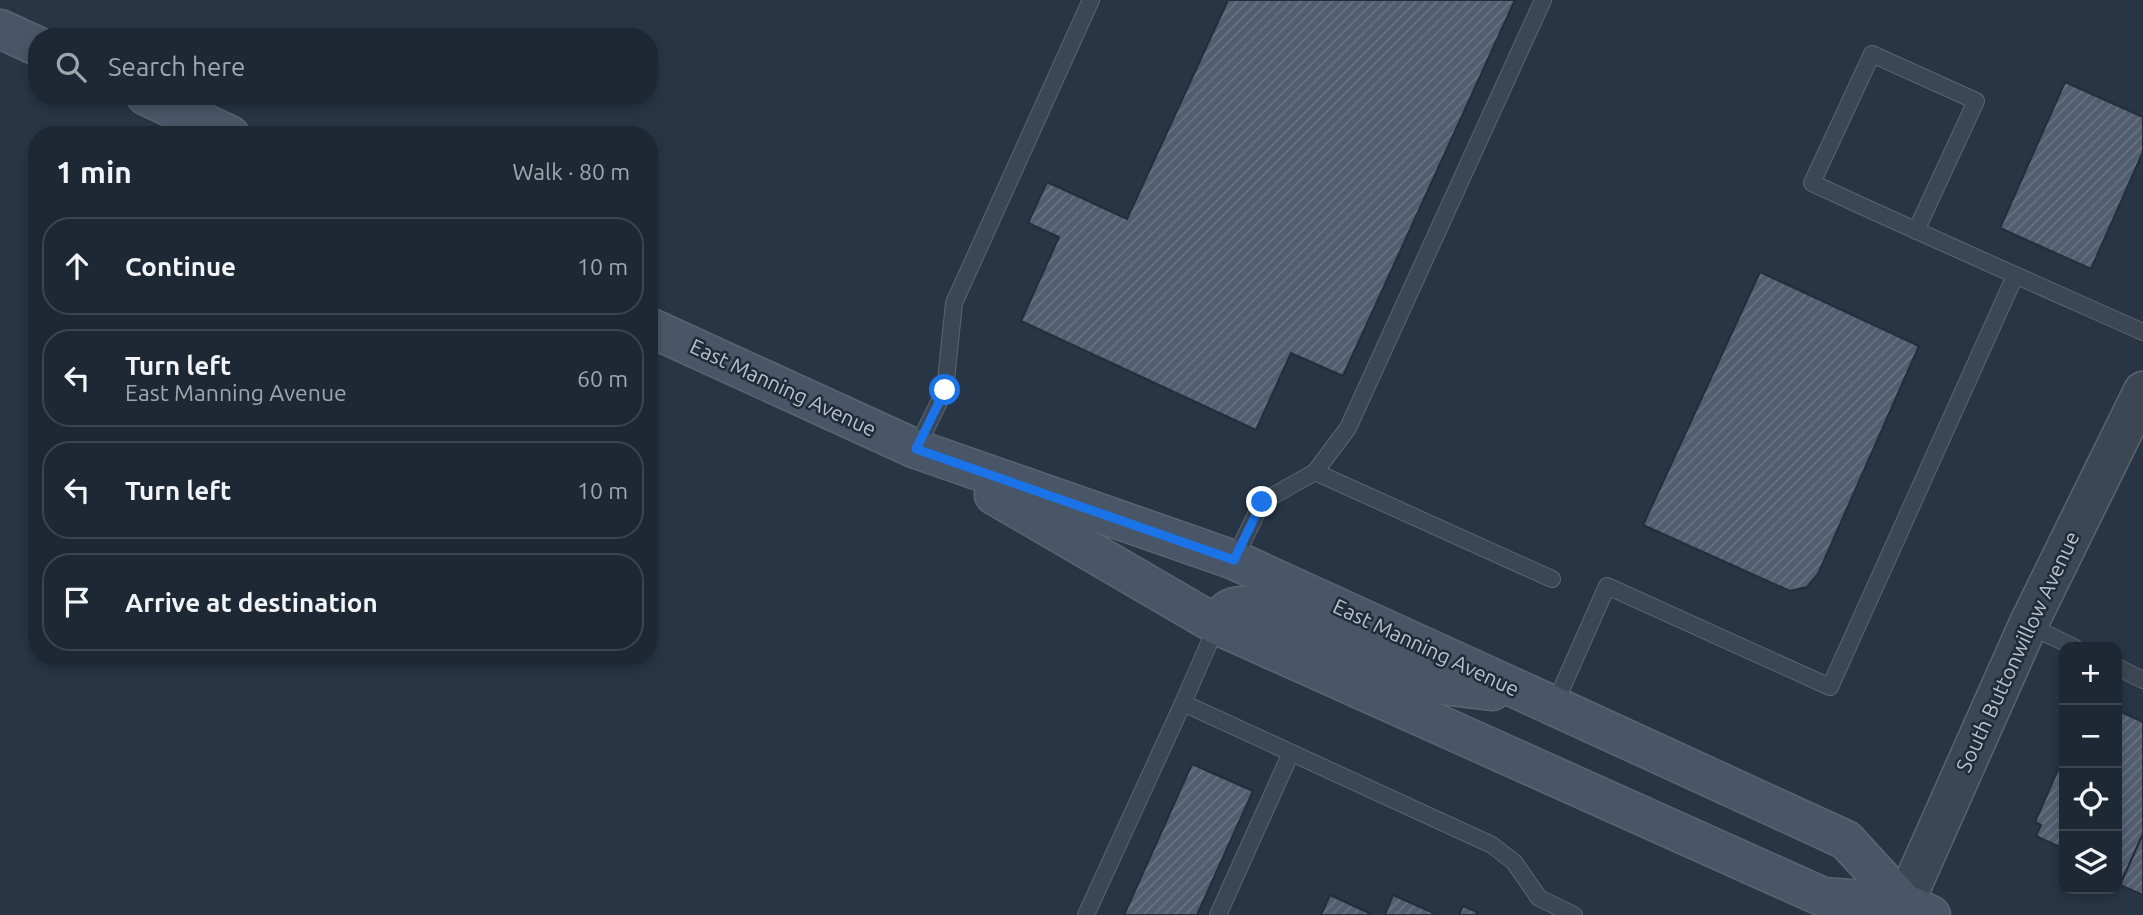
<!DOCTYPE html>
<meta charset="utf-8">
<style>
body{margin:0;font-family:Ubuntu,sans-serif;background:#2a3440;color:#f1f3f6}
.controls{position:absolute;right:21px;bottom:21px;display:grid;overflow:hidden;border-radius:14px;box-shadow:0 4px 10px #0003}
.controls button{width:63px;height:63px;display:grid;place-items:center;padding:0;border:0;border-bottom:2px solid #3b444f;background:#1d2834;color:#f1f3f6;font:35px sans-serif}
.stop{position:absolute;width:21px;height:21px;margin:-16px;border:5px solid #1a73e8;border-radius:50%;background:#fff}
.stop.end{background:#1a73e8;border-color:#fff;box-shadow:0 2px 7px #0008}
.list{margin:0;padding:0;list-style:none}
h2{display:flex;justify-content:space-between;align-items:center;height:91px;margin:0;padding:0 28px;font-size:30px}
h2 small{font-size:23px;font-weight:400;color:#a0a6ac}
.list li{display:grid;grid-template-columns:46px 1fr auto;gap:21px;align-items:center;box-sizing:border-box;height:98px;margin:0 14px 14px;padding:0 14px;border:2px solid #3b444f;border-radius:28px}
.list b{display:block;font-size:26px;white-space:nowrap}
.list p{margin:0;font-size:23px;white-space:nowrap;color:#a0a6ac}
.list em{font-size:23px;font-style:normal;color:#a0a6ac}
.icon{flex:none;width:38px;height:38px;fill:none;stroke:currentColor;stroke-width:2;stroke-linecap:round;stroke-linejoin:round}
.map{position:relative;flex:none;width:2143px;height:915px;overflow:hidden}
.search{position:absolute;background:#1d2834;box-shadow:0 4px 10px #0003;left:28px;top:28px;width:630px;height:77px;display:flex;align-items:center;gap:18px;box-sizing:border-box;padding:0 24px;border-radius:28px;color:#a0a6ac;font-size:26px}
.panel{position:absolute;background:#1d2834;box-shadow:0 4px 10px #0003;left:28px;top:126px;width:630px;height:539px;border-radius:28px}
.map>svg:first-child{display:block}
.building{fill:url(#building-hatch);stroke:#222e3b;stroke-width:2}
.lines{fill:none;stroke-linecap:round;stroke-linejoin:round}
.service-casing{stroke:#5a6571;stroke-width:18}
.tertiary-casing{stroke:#5a6571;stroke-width:41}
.secondary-casing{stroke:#5a6571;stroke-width:41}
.service{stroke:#3b4754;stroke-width:16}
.tertiary{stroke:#3b4754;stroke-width:38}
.secondary{stroke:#495667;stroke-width:38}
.route{stroke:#1a73e8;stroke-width:9}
.labels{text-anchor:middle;stroke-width:5;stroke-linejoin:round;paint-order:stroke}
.street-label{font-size:21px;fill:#b9c2cd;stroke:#202c39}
</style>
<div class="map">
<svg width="2143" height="915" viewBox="0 0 2143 915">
<defs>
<pattern id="building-hatch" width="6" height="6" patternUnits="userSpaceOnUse" patternTransform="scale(1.75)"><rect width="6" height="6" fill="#505e70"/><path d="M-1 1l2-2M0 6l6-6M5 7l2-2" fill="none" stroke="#677383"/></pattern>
</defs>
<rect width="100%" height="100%" fill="#273545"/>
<g class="building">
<polygon points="1228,0 1515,0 1343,376 1291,353 1256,430 1021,321 1059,237 1028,223 1047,182 1127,219"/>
<polygon points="2065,82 2143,117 2143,152 2091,269 2000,228"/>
<polygon points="1760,272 1919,346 1818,574 1807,587 1790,591 1643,525"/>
<polygon points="2117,710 2143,722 2143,834 2120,885 2117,883"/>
<polygon points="2064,756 2064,849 2036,836 2041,825 2035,822"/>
<polygon points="1192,764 1253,791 1197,915 1124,915"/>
<polygon points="2143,834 2143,895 2120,885"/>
<polygon points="1330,895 1373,915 1321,915"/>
<polygon points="1393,895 1438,915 1385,915"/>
<polygon points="1463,906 1477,912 1476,915 1459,915"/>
</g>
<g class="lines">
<defs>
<g id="service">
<path d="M1916,231L1976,101L1872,54L1812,183C1922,234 2033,283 2143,332"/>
<polyline points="916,449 945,390 954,303 1091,0"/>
<polyline points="1315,472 1552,579"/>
<polyline points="1234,560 1262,502 1315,472 1348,428 1543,0"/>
<polyline points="1217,625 1183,703 1492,845 1514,862 1539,898 1574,915"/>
<polyline points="2028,625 2074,647"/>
<polyline points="2117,667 2143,680"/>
<polyline points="1554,706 1607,586 1830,687 2015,276"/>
<polyline points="1086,915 1183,703"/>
<polyline points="1218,915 1290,755"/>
</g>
<polyline id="tertiary" points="1899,915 2028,625 2143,391"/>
<g id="secondary">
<polyline points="0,29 37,46"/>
<polyline points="146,96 230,135"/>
<polyline points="649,327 916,449 1234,560 1554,706 1846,840 1904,903"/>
<polyline points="994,495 1217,625 1823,897 1904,903 1931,915"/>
<path d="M1217,625C1225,611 1229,605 1246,606L1432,684L1492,691"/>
</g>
</defs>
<use href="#service" class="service-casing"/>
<use href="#tertiary" class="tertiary-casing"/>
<use href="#secondary" class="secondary-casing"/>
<use href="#service" class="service"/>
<use href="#tertiary" class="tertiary"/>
<use href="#secondary" class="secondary"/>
</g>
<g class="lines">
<polyline class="route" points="945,390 916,449 1234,560 1262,502"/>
</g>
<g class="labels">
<g class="street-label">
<text transform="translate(783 388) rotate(25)" y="7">East Manning Avenue</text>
<text transform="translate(1426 648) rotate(25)" y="7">East Manning Avenue</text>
<text transform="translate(2018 652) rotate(-65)" y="7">South Buttonwillow Avenue</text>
</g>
</g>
</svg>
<div class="controls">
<button>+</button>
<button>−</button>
<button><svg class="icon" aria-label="locate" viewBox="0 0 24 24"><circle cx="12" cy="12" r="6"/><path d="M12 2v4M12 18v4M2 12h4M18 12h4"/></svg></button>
<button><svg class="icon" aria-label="layers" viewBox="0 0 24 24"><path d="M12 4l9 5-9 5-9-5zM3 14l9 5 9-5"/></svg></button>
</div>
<div class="stop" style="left:945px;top:390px"></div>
<div class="stop end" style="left:1262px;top:502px"></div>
<div class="search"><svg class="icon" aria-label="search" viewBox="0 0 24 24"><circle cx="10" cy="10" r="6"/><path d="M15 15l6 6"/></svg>Search here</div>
<section class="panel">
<h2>1 min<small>Walk · 80 m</small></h2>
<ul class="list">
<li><svg class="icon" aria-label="ahead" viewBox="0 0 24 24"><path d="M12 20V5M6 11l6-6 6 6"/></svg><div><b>Continue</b></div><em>10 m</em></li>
<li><svg class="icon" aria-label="left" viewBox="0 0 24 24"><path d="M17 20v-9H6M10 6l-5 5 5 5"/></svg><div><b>Turn left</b><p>East Manning Avenue</p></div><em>60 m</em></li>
<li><svg class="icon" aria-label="left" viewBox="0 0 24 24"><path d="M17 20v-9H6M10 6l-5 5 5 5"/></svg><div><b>Turn left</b></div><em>10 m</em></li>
<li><svg class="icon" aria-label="arrive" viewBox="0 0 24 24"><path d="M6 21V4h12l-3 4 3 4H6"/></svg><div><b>Arrive at destination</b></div></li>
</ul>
</section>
</div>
